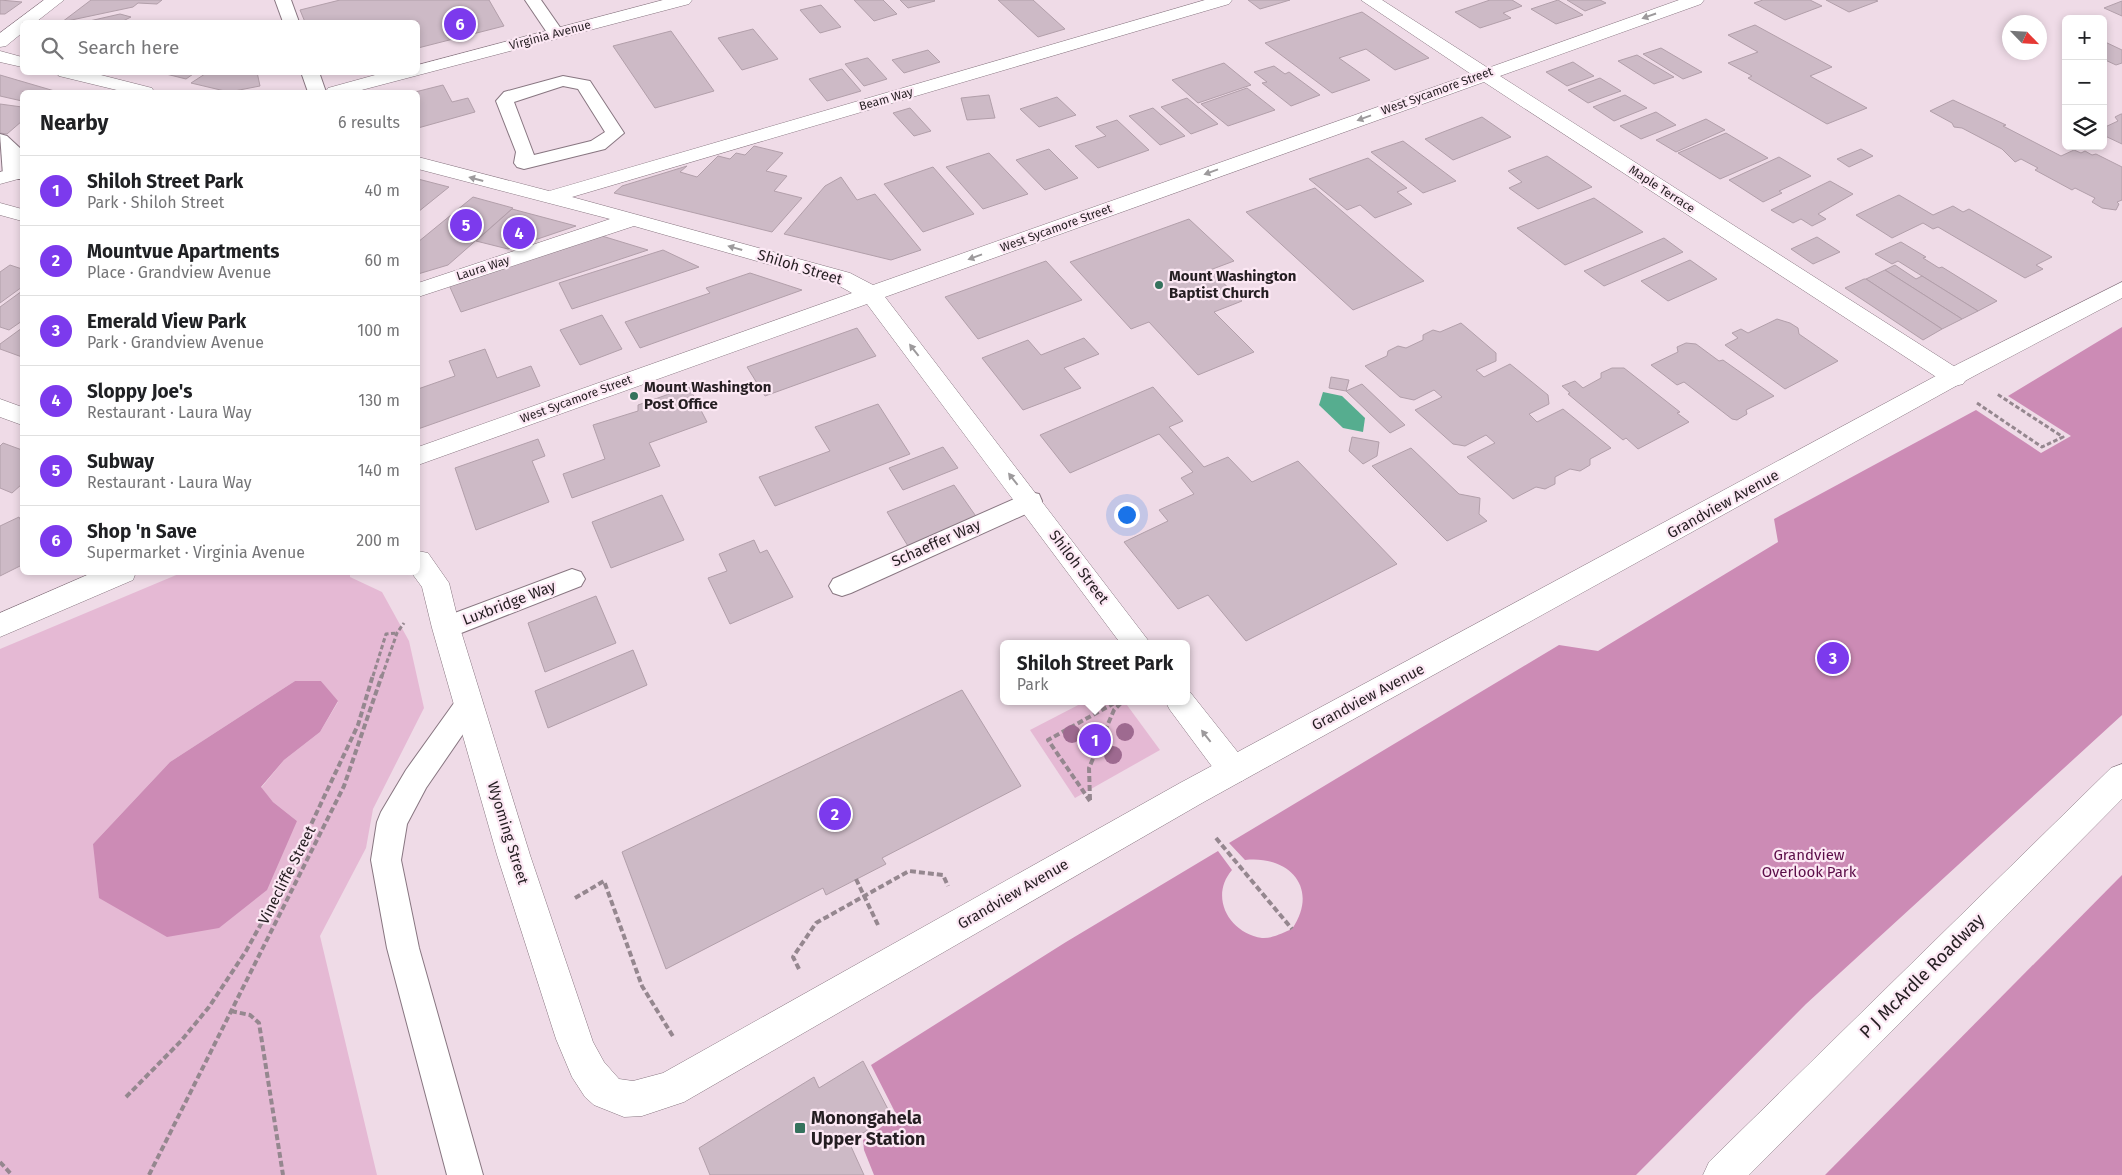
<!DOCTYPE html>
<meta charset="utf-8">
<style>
body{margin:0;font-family:"Fira Sans",sans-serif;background:#f2f2f2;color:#202124}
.controls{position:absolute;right:15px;top:15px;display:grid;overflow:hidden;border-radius:8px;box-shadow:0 2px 8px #0003}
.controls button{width:45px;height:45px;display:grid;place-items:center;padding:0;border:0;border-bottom:1px solid #e0e0e0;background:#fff;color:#202124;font:25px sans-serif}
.compass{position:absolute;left:2002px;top:15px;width:45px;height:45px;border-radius:50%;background:#fff;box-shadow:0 2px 8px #0003;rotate:115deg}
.you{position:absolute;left:1126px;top:514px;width:18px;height:18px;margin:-12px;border:4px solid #fff;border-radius:50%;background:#1a73e8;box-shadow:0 0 0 8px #1a73e833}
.badge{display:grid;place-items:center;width:32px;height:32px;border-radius:50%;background:#7c3aed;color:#fff;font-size:16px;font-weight:700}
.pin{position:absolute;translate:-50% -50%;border:2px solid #fff;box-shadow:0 1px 5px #0006}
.popup{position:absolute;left:1000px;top:640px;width:190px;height:65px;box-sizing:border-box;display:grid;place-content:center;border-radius:8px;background:#fff;filter:drop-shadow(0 1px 4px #0005);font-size:16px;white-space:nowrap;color:#757577}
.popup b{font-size:19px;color:#202124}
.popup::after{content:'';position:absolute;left:50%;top:100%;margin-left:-10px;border:10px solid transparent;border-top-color:#fff}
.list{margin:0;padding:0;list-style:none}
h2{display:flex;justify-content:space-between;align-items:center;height:65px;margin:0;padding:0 20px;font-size:21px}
h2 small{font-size:16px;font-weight:400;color:#757577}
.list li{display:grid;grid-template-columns:32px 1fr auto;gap:15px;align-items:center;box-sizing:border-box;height:70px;padding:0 20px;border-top:1px solid #e0e0e0}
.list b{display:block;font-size:19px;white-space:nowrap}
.list p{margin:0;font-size:16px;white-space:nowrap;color:#757577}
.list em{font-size:16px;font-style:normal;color:#757577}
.icon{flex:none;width:28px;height:28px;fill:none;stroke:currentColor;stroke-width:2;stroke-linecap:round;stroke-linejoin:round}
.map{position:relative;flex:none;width:2122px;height:1175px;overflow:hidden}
.search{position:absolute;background:#fff;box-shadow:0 2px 8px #0003;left:20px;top:20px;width:400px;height:55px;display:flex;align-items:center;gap:12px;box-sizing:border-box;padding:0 18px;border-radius:8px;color:#757577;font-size:19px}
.panel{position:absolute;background:#fff;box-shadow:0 2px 8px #0003;left:20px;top:90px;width:400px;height:485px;border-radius:8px}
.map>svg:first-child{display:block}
.green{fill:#e5b9d4;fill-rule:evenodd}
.forest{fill:#cc8bb5}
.water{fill:#56ad8f}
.building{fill:#cdbac6;stroke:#b29faa}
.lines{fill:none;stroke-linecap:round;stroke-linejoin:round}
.lane-casing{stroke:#887681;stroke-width:2}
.street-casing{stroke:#887681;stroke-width:1}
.secondary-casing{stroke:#887681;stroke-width:1}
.path-far1{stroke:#95878f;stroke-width:3;stroke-dasharray:4.5 2.5;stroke-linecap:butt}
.path{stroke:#95878f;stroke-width:4;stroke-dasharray:6 3;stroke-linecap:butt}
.lane{fill:#fff;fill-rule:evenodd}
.street{fill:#fff;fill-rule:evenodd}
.secondary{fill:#fff;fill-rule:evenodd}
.tree{fill:#9e6a90}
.oneway{fill:#9d9a9c}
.poi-dot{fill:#35725d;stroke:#fce8f4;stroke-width:2}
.labels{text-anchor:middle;stroke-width:4.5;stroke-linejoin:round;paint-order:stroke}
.far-street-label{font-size:12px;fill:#251e22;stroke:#fce8f4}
.street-label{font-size:15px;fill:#251e22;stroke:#fce8f4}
.poi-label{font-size:15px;font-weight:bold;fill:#251e22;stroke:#fce8f4;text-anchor:start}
.park-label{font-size:15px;fill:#5b0d48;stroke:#fce8f4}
.near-street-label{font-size:18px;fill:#251e22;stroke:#fce8f4}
.near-poi-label{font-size:18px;font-weight:bold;fill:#251e22;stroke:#fce8f4;text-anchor:start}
</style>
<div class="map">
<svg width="2122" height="1175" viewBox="0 0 2122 1175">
<rect width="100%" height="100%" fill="#efdbe7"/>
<g class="green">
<path d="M181,573H350V577L382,592L409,641L424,708L373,809L366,848L320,936L377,1175H0V649ZM295,681H321L338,702L320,732L284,760L261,788L273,802L297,821L93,844L170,762Z"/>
<polygon points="1086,701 1124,701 1160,750 1075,798 1030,730"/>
</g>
<g class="forest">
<path d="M2122,327V715L1806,1004L1636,1175H874L864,1150L863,1140L897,1116L871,1065L1066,942L1218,851L1232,870C1209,897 1229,933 1262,938C1272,939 1284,932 1292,929C1320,888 1289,855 1245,860L1229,843L1559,645L1598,651L1778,542L1774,519L1976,410L2041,453L2071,436L2008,396Z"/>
<polygon points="295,681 321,681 338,701 320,732 284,760 261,787 273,802 297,821 267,890 219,928 167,937 99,898 93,844 170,762"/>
<polygon points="2122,875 2122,1175 1825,1175 2118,879"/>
</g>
<polygon class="water" points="1323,392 1342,396 1365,418 1363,432 1343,428 1319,405"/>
<g class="building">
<polygon points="0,0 22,2 5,14 0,14"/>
<polygon points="91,0 162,0 157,4 138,3 133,7 62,22"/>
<polygon points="340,0 489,0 504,26 418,48 418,22 305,22 300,10"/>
<polygon points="854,0 883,0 897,14 874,21"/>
<polygon points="900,0 934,0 935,1 908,8"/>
<polygon points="998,0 1033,0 1065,29 1038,37"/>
<polygon points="1248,0 1290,0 1260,9"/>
<polygon points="1490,0 1512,0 1522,6 1503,13 1511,18 1480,28 1455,12"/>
<polygon points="1558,0 1583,15 1556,24 1531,9"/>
<polygon points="1567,0 1600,0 1606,3 1585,11"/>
<polygon points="1763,0 1810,0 1822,6 1785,20 1754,3"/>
<polygon points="1826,0 1875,0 1878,1 1849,12"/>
<polygon points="2122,1 2122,16 2104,8"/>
<polygon points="821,5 841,27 820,33 800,10"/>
<polygon points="1362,12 1429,58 1395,70 1366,49 1339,58 1370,80 1332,93 1265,43"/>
<polygon points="120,14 131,17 121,22 85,22"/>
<polygon points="1755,25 1832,67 1810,76 1867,108 1827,124 1748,78 1752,76 1728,63 1758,52 1728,35"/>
<polygon points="753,29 778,59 742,70 718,38"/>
<polygon points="671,31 714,91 655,108 613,46"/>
<polygon points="2103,41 2122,50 2122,63 2116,65 2103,59"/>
<polygon points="1661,48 1702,72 1683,79 1643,54"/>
<polygon points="928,50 940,62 904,73 892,60"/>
<polygon points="1637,55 1674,77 1654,84 1618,61"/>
<polygon points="867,58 868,58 887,79 864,86 845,64"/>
<polygon points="1573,62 1594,76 1567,86 1546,72"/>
<polygon points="1224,63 1251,85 1198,103 1172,80"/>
<polygon points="1274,66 1285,74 1289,72 1320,95 1291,106 1262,83 1267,82 1254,72"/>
<polygon points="842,69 861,91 827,101 809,79"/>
<polygon points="158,72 196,72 186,79"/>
<polygon points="208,72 257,72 260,86 229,92 191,83"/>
<polygon points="0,75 58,92 22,92 22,101 0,96"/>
<polygon points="1600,78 1621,91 1588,103 1568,90"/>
<polygon points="443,85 452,102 468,98 475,112 418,128 418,92 415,92"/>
<polygon points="1247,88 1275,110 1228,126 1201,104"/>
<polygon points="989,95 995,118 967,120 961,98"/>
<polygon points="1625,95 1647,108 1614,121 1593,107"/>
<polygon points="1057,97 1076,115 1039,127 1020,109"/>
<polygon points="1187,98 1218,124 1191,134 1161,107"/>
<polygon points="1953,100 2006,125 2003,126 2061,156 2074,150 2081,153 2085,151 2092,155 2096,154 2122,167 2122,200 2117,202 2119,204 2116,210 2102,208 2092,202 2095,198 2075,188 2072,190 2035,170 2038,168 2021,159 2015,162 2002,149 1962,128 1954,127 1952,123 1930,111"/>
<polygon points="0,104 22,107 22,121 7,134 0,133"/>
<polygon points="910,108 931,131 914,136 893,113"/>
<polygon points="1153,108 1185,136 1160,145 1129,116"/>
<polygon points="1656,112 1676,125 1641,139 1620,126"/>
<polygon points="2121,114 2122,114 2122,144 2103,135 2103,128 2118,121 2115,117"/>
<polygon points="1482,117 1511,137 1453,160 1425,139"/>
<polygon points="1706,119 1725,130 1676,152 1656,140"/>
<polygon points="1117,120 1149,150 1098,168 1075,146 1106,136 1096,127"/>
<polygon points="1726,133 1768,158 1720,179 1678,153"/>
<polygon points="1403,141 1456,181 1423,193 1371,152"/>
<polygon points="754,146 783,153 766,171 787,176 774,191 802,198 772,232 614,193 622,186 687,166 680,172 697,177 718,156 730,159 736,153 745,155"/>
<polygon points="1049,149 1078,178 1045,190 1016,160"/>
<polygon points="1861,149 1873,156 1849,167 1837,159"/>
<polygon points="989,153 1028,194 983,209 946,167"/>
<polygon points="1547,156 1592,187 1538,209 1509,188 1522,182 1508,171"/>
<polygon points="1779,157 1811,176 1779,191 1782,193 1763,202 1729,180"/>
<polygon points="1368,158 1407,188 1397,192 1412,204 1375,218 1360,205 1347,210 1309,179"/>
<polygon points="933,167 974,214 923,232 884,184"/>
<polygon points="841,177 857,200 875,194 921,250 891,260 784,234 825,186"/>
<polygon points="418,179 449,187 418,212"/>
<polygon points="1830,181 1853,194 1818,214 1826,219 1812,226 1801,219 1793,223 1771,210"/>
<polygon points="1315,188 1407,267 1424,281 1353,310 1246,212"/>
<polygon points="1899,195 1933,215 1953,206 1963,212 1969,209 2052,257 2036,265 2043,269 2025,278 1938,227 1933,229 1923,223 1892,238 1856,215"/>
<polygon points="473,197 513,208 448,265 418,274 418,242"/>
<polygon points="1594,198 1643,232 1565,265 1517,228"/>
<polygon points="512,209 576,226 508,249 476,241"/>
<polygon points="1189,219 1234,261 1210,270 1242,301 1214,312 1254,352 1198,375 1149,322 1131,329 1070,262"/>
<polygon points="602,236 648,250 461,312 449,285"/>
<polygon points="1817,237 1840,252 1813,264 1791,249"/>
<polygon points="1664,238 1683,252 1604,286 1584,271"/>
<polygon points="1901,242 1926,257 1923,258 1939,268 1942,267 1997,301 1978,311 1898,261 1892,264 1875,254"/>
<polygon points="663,250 699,267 572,309 559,283"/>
<polygon points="1690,260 1717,279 1668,301 1641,281"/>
<polygon points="1046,261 1082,300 978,339 945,297"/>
<polygon points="10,265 22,269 22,287 0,303 0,272"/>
<polygon points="1895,265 1916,279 1922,276 1978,311 1962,319 1885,270"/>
<polygon points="1885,270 1962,319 1942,329 1866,279"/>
<polygon points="750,273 802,290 640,348 625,322 710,293 706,288"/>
<polygon points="1864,279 1866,279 1942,329 1923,340 1845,288"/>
<polygon points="22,291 22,321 9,330 0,327 0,307"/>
<polygon points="602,315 622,349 580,365 560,330"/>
<polygon points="1777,319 1790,323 1798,328 1799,334 1838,361 1785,389 1725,345 1738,338 1732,333 1741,329 1748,333"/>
<polygon points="1461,323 1496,353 1496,361 1476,370 1484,377 1510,364 1548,395 1549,404 1529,414 1537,422 1563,409 1611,448 1590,459 1590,465 1580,471 1570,469 1555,477 1555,484 1545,489 1536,487 1513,499 1467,457 1495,443 1486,435 1465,446 1453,444 1415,410 1442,397 1434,390 1414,400 1400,397 1365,366 1387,356 1388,351 1398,346 1406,348 1423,340 1423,335 1433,330 1440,332"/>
<polygon points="22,328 22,357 0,349 0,344"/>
<polygon points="857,328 876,356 765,396 747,367"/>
<polygon points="1084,338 1099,354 1064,368 1081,388 1023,410 982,358 1028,340 1041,355"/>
<polygon points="1686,343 1696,344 1719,361 1723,360 1774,396 1746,410 1747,414 1737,420 1732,419 1684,382 1677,385 1651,365 1678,352 1677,347"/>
<polygon points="485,349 497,378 531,366 540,386 418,429 418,389 455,376 449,361"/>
<polygon points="1612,368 1624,368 1680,412 1677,413 1689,422 1638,449 1626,438 1623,440 1568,394 1570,393 1562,386 1575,381 1583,388 1601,378 1601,373"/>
<polygon points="1331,377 1349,380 1346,391 1362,384 1405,425 1390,433 1346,391 1329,388"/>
<polygon points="689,387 707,422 649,443 660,466 572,498 563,474 605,459 593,425 638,411 638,405"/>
<polygon points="1153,387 1183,421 1169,427 1204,467 1228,457 1252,482 1298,461 1397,564 1246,641 1208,595 1178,609 1124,542 1168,521 1159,510 1194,494 1181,478 1193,472 1159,434 1070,473 1040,435"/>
<polygon points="878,404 910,454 775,506 759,477 830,451 815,427"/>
<polygon points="1352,437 1379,442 1377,456 1363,464 1349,451"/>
<polygon points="538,439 545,456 532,461 549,502 476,530 455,468"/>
<polygon points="3,443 22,450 22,484 12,493 0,488 0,446"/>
<polygon points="943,447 958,468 903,490 889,468"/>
<polygon points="1411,448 1459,494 1480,498 1479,514 1487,521 1447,541 1372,466"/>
<polygon points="954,485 980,522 911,551 887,512"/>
<polygon points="662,495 684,540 611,568 592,522"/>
<polygon points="19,517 22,523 22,565 0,576 0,526"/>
<polygon points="754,540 760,553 767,550 793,597 730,624 708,578 727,571 719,554"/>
<polygon points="596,596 616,643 545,672 528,623"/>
<polygon points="633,650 647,685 548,728 535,691"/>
<polygon points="962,690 1021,786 882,858 886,864 826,895 823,888 666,969 622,852"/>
<polygon points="863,1061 891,1115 849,1142 864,1175 710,1175 699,1148 814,1077 819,1088"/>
</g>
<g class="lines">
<defs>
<g id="lane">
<polygon points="275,0 291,0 299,22 283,22"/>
<polygon points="525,0 541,0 564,33 562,37 550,37"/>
<polygon points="301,72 319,72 326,92 308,92"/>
<path d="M563,76L590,81L624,133L605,149L524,169L517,167L514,163L516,152L496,101L504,92ZM563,86L578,89L605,132L591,141L534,155L514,102Z"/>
<polygon points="0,134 7,136 21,149 22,175 20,179 6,179 3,175"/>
<polygon points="1030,492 1039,494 1042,501 1039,508 851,593 842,596 833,593 829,586 833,579"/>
<polygon points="572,569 581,572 585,579 581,586 446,639 436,636 433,628 436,620"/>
<polygon points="469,693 479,696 483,705 426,788 407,824 401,860 419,948 483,1175 447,1175 387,948 371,860 377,822 381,812 406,770 459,696"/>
</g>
<g id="street">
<polygon points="1205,0 1232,0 1229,4 572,197 850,273 873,285 1471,74 1361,0 1382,0 1488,68 1679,0 1704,0 1701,4 1500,76 1963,372 1967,378 1963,384 1955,386 1947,384 1484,82 885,297 1151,644 1121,644 867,304 418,465 418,447 852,293 834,283 634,226 418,297 418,283 610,219 418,169 418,157 549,191"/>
<polygon points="0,51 22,57 22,67 0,62"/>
<polygon points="56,72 89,72 152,88 154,92 125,92 59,76"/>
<polygon points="0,203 22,209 22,221 0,215"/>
<polygon points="1186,691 1190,692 1244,760 1248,770 1244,780 1233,784 1222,780 1170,710 1165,701 1186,701"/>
</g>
<g id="secondary">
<polygon points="44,0 64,0 36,22 22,22 22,33 6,46 0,47 0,33"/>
<polygon points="663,0 692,0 689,4 354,92 326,92 328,88 386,72 418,72 418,65"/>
<polygon points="22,166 22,178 0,184 0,172"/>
<polygon points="2122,282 2122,298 1974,376 1202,803 684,1102 642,1116 624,1117 594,1105 585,1097 572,1077 556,1039 497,855 432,628 422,587 411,572 418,572 418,551 428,553 449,583 460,628 530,855 593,1042 604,1062 619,1079 633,1081 663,1073 1180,783 1958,364"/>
<polygon points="0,399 22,407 22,425 0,417"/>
<polygon points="94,572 136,572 133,580 0,637 0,613"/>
<polygon points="2122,764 2122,799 1749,1175 1703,1175 1709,1162 2111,768"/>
</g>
</defs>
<use href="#lane" class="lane-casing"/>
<use href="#street" class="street-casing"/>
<use href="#secondary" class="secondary-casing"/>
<g class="path-far1">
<polyline points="1977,403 2042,447 2063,437 1997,394"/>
<polyline points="373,676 386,634 397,633"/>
<polyline points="382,676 397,633 404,623"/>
</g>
<g class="path">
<polyline points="1090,800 1089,768 1114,710 1123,701"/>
<polyline points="1090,801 1048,740 1118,701"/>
<polyline points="1216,838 1292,929"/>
<polyline points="856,879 878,925"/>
<polyline points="575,898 604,881 642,986 674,1038"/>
<polyline points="799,969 793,957 816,923 909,871 943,875 948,886"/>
<polyline points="231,1011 250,1015 259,1023 283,1175"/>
<polyline points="126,1097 181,1041 209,1007 246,951 281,888 358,725 373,675"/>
<polyline points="0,1162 12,1175"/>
<polyline points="149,1175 344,786 382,675"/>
</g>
<use href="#lane" class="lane"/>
<use href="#street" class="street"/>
<use href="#secondary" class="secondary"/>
</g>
<g class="tree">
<circle cx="1125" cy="732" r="9"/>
<circle cx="1072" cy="734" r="9"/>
<circle cx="1113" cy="755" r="9"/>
</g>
<defs><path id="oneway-solid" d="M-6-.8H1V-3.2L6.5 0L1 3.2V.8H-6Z" transform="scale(1.25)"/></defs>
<g class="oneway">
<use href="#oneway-solid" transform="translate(1649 16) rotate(161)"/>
<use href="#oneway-solid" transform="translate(1364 118) rotate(160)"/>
<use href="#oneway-solid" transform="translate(1211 172) rotate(160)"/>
<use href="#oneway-solid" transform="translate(476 179) rotate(-165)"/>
<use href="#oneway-solid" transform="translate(735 248) rotate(-164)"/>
<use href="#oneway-solid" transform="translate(975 257) rotate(160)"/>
<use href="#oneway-solid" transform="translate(914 350) rotate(-128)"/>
<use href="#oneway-solid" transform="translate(1013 479) rotate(-128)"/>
<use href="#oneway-solid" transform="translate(1206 736) rotate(-128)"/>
</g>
<g class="poi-dot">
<circle cx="1159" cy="285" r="5"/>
<circle cx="634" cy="396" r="5"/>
<rect x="794" y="1122" width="12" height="12" rx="2.5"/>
</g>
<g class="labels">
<g class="far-street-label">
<text transform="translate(550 35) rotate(-15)" y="4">Virginia Avenue</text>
<text transform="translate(1437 91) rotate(-20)" y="4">West Sycamore Street</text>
<text transform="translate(886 99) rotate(-16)" y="4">Beam Way</text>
<text transform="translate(1662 189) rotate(33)" y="4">Maple Terrace</text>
<text transform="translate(1056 228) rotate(-20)" y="4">West Sycamore Street</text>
<text transform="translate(483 268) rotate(-18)" y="4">Laura Way</text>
<text transform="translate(576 399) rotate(-20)" y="4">West Sycamore Street</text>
</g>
<g class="street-label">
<text transform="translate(800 267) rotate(17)" y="5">Shiloh Street</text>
<text transform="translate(1723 504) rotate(-29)" y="5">Grandview Avenue</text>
<text transform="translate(936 543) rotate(-24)" y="5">Schaeffer Way</text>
<text transform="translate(1079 567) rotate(53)" y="5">Shiloh Street</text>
<text transform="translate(509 603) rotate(-21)" y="5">Luxbridge Way</text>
<text transform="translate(1368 697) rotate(-28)" y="5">Grandview Avenue</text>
<text transform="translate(508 833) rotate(73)" y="5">Wyoming Street</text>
<text transform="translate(287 875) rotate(-63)" y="5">Vinecliffe Street</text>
<text transform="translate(1013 894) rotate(-30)" y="5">Grandview Avenue</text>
</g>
<g class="poi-label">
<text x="1169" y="281">Mount Washington<tspan x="1169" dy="17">Baptist Church</tspan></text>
<text x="644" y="392">Mount Washington<tspan x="644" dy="17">Post Office</tspan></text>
</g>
<g class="park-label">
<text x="1809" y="860">Grandview<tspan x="1809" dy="17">Overlook Park</tspan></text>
</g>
<g class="near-street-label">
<text transform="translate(1922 976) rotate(-45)" y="6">P J McArdle Roadway</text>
</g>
<g class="near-poi-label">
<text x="811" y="1124">Monongahela<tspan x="811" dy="21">Upper Station</tspan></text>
</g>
</g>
</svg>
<div class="controls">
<button>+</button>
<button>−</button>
<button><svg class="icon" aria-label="layers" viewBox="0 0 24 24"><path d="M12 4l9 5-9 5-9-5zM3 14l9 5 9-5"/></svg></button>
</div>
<svg class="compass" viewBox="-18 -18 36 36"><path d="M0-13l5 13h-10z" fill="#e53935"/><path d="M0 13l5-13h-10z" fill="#757577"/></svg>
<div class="you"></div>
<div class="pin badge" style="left:1095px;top:740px">1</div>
<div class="popup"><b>Shiloh Street Park</b>Park</div>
<div class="pin badge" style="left:835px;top:814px">2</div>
<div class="pin badge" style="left:1833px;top:658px">3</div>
<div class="pin badge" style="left:519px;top:233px">4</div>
<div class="pin badge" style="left:466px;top:225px">5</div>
<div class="pin badge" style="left:460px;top:24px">6</div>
<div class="search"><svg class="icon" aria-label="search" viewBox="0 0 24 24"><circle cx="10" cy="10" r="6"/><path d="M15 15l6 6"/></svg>Search here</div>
<section class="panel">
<h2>Nearby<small>6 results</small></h2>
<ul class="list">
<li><span class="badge">1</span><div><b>Shiloh Street Park</b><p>Park · Shiloh Street</p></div><em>40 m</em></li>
<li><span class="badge">2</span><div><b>Mountvue Apartments</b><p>Place · Grandview Avenue</p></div><em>60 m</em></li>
<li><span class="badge">3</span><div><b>Emerald View Park</b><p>Park · Grandview Avenue</p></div><em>100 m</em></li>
<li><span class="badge">4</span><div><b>Sloppy Joe's</b><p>Restaurant · Laura Way</p></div><em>130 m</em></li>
<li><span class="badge">5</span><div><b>Subway</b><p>Restaurant · Laura Way</p></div><em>140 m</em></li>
<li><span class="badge">6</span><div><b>Shop 'n Save</b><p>Supermarket · Virginia Avenue</p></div><em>200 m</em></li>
</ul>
</section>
</div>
